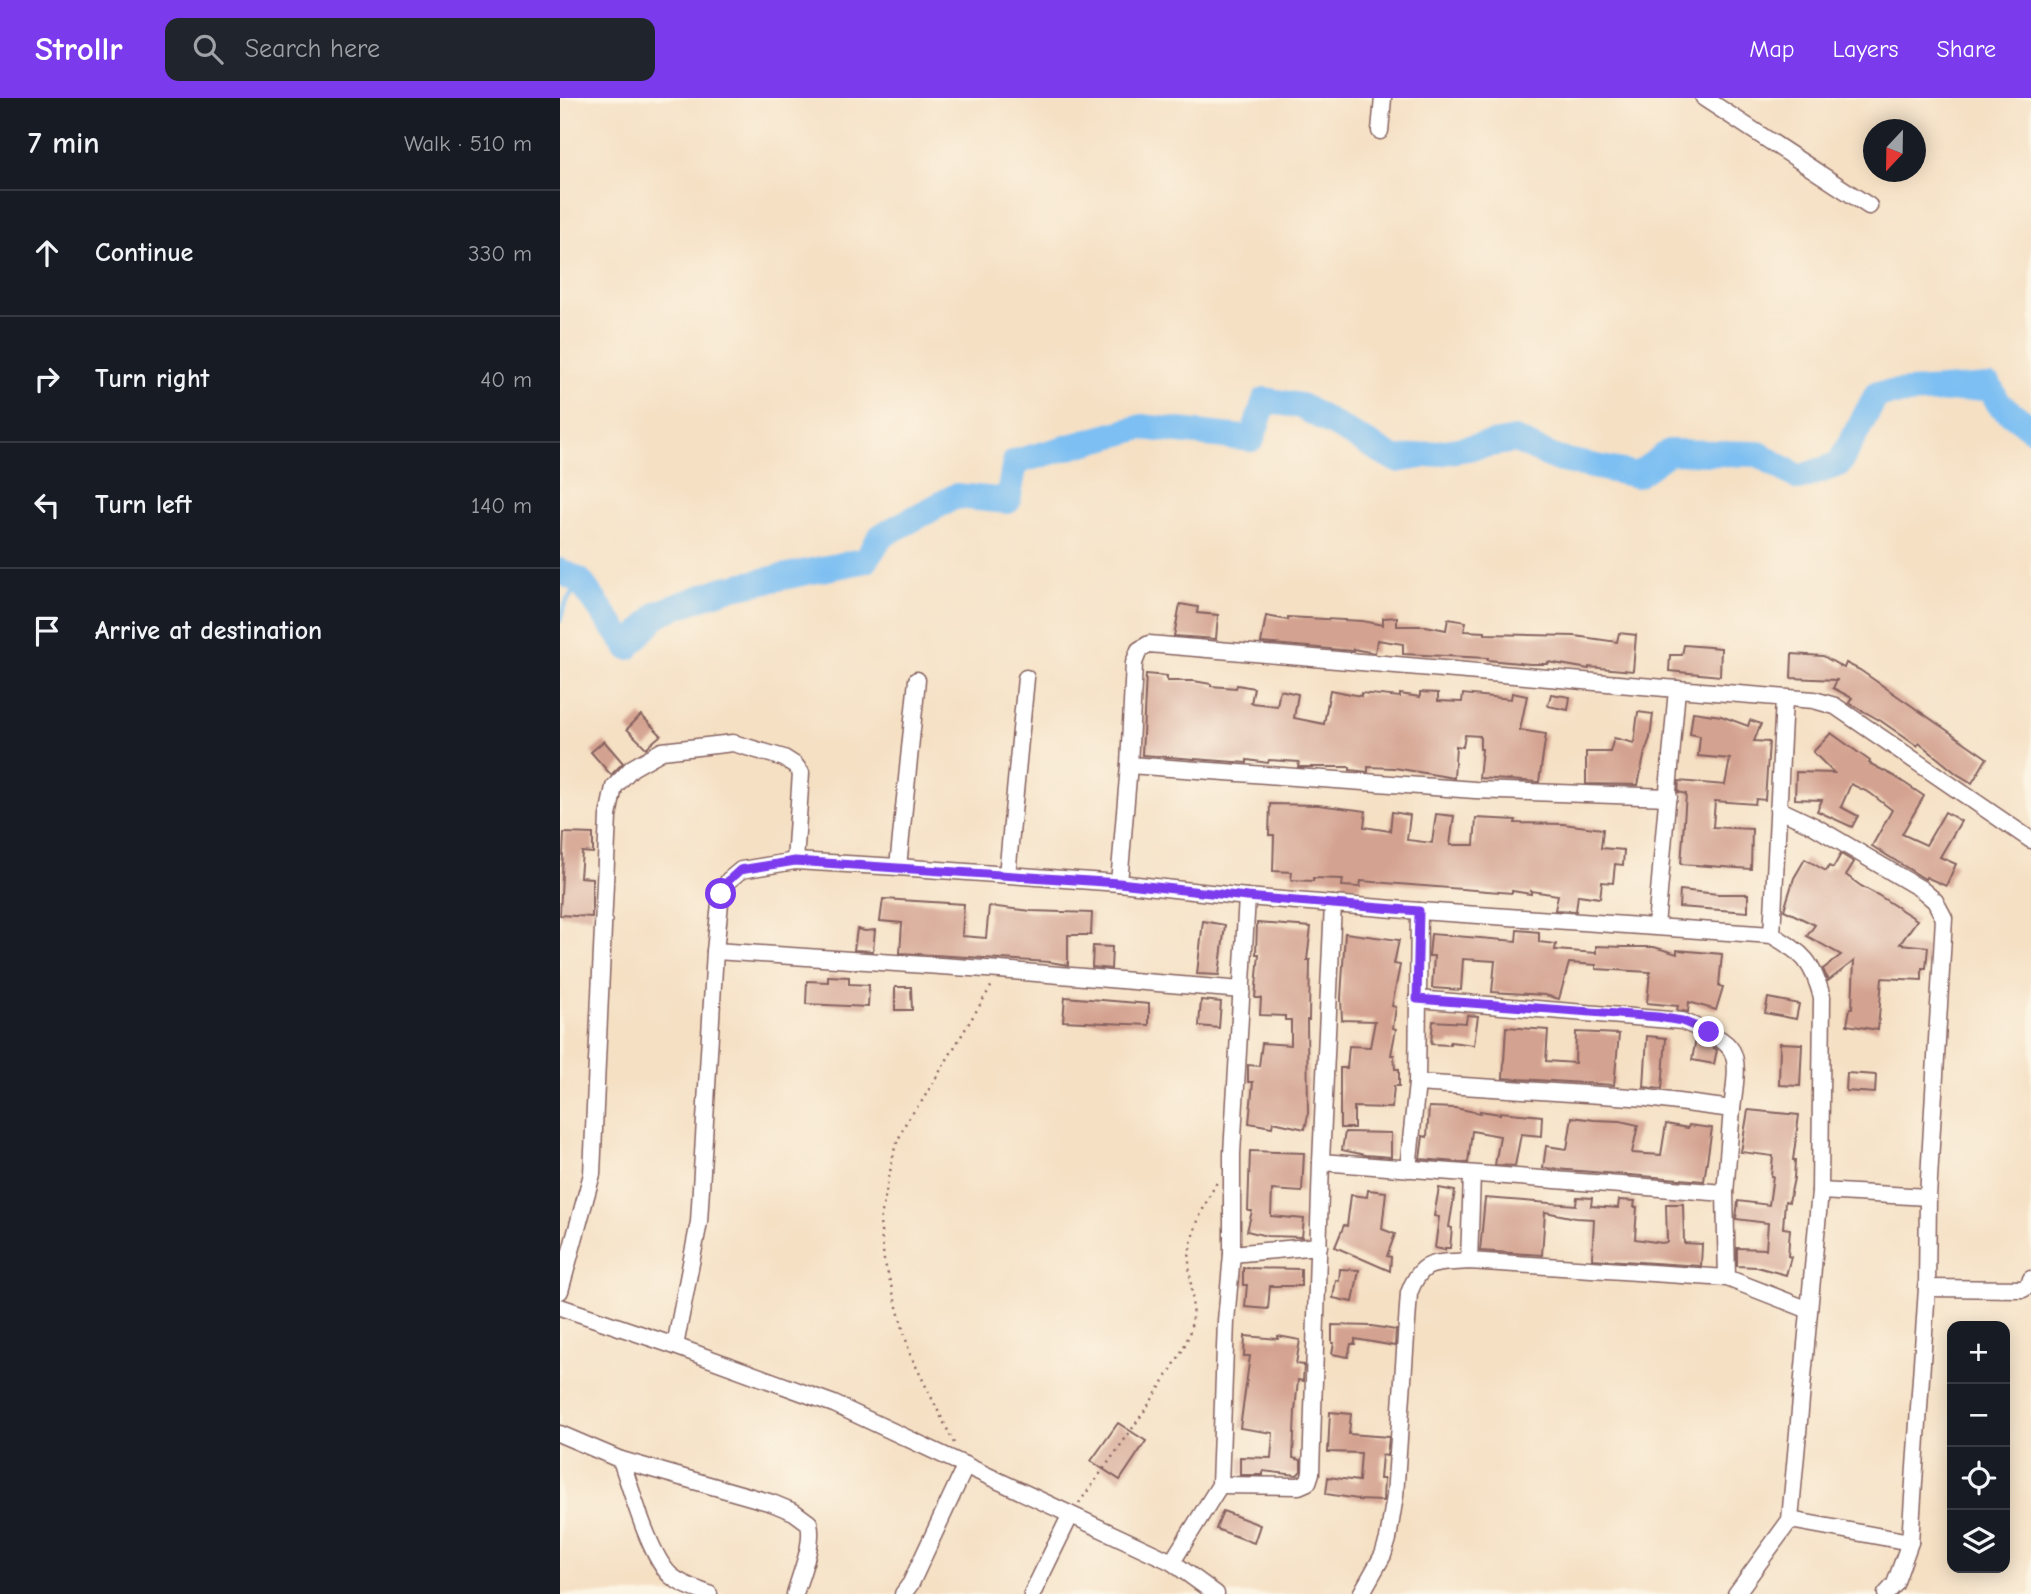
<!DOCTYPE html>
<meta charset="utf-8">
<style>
body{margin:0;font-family:"Comic Neue",sans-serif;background:#20242c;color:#f1f3f6}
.controls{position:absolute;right:21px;bottom:21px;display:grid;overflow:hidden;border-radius:14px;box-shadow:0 4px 18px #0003}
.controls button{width:63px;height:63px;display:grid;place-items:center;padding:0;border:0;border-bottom:2px solid #363941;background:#171b24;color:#f1f3f6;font:35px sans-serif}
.compass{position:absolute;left:1303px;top:21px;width:63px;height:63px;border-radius:50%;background:#171b24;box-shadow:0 4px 18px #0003;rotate:202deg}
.stop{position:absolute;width:21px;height:21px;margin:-16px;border:5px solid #7c3aed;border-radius:50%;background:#fff}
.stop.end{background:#7c3aed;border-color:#fff;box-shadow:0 2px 7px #0008}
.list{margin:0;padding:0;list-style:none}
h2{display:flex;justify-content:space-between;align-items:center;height:91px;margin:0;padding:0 28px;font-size:30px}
h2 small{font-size:23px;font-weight:400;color:#9ea1a6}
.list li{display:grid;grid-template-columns:46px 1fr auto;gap:21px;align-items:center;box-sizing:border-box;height:126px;padding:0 28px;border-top:2px solid #363941}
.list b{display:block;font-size:26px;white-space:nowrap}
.list em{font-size:23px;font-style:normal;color:#9ea1a6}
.icon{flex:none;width:38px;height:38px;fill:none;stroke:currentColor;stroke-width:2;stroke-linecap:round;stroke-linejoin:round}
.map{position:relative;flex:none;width:1471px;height:1496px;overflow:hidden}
header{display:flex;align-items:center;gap:42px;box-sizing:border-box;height:98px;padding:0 35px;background:#7c3aed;color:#fff}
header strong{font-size:33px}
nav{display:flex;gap:38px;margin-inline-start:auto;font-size:24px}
.search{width:490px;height:63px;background:#20242c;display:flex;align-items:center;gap:18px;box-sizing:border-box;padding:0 24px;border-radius:14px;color:#9ea1a6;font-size:26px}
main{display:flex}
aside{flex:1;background:#171b24}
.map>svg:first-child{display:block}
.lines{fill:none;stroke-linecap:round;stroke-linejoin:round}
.stream{stroke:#7dbff2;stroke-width:4.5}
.river{stroke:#7dbff2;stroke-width:26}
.building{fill:#d4a290}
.street-casing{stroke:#866361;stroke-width:19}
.path{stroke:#866361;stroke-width:2.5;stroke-dasharray:2 5;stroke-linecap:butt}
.street{stroke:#fff;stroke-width:16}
.route{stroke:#7c3aed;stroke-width:9}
</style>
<header>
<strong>Strollr</strong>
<div class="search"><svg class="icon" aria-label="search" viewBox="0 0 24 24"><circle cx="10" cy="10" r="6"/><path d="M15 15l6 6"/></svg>Search here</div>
<nav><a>Map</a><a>Layers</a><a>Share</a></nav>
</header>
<main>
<aside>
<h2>7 min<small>Walk · 510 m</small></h2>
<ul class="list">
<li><svg class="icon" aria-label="ahead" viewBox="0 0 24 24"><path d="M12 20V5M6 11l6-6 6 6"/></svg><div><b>Continue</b></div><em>330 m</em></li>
<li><svg class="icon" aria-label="right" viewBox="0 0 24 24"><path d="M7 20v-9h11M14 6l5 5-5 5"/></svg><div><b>Turn right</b></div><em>40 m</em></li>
<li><svg class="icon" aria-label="left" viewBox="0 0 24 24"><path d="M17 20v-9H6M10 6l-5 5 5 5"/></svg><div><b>Turn left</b></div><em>140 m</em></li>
<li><svg class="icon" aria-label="arrive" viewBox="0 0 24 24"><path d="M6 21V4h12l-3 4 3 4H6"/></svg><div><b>Arrive at destination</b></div></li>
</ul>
</aside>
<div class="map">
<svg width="1471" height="1496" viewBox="0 0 1471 1496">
<rect width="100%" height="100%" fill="#fcf5e5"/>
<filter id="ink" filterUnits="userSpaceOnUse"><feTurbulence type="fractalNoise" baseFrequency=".0143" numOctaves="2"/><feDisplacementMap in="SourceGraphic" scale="14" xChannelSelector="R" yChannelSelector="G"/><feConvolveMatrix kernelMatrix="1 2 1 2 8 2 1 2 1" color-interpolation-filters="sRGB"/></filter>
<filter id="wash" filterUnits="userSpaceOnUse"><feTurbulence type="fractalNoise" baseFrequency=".00686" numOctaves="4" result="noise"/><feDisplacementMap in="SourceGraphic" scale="28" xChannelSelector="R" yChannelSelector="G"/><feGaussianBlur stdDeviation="1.57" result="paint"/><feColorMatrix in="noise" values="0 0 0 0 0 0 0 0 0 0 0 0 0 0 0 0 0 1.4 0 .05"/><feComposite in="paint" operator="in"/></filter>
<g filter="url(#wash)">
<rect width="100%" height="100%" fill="#f5e0c4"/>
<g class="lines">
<polyline class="stream" points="0,523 5,506 20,483"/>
<polyline class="river" points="0,473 20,483 68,549 99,515 164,491 306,462 321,438 396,398 448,403 455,364 582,329 692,341 705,302 741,308 837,362 955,342 997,361 1077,377 1109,354 1199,356 1239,380 1279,366 1317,296 1430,289 1439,306 1471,330"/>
</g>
<g id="blocks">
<g class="building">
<polygon points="620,506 638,509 637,515 658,517 656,541 614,538"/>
<polygon points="706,518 728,522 728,519 802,523 823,527 823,520 837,519 837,528 866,528 886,532 888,521 906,524 904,533 925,534 925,536 1015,538 1057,544 1059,535 1076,537 1073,573 1029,569 1029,571 988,564 988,566 970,566 928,562 928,560 843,556 843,546 817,542 815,555 793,551 793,553 701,545"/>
<polygon points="1124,547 1161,550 1160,578 1109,573 1110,557 1122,557"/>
<polygon points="1232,556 1263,558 1284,570 1286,565 1300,572 1427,660 1412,685 1397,676 1359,645 1357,648 1321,623 1289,605 1292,600 1273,590 1277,582 1231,580"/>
<polygon points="586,576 607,578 607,583 634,583 651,586 651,588 676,590 677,587 694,590 691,605 717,608 720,592 738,596 734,620 764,626 770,592 801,598 801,595 840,599 840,596 860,599 860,594 878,595 878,603 902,604 903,596 951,601 952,595 967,598 960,632 986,636 979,684 919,680 922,651 920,651 920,638 905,637 903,649 896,648 894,680 835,670 808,669 808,674 790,672 790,669 738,669 739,664 709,662 708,665 687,662 687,665 582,657"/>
<polygon points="991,596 1010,599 1008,612 988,608"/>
<polygon points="1078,614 1093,616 1090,640 1085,654 1078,687 1026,686 1026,654 1050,654 1054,640 1074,645"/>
<polygon points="1133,614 1161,618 1188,628 1190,622 1201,626 1194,643 1209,644 1205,702 1196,701 1195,706 1155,703 1153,729 1192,731 1191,771 1121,766 1126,696 1118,694 1119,683 1165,687 1170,661 1138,658 1140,638 1130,636"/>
<polygon points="81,617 101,637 86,650 67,631"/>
<polygon points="1271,635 1310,663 1309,665 1334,678 1364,698 1342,736 1366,747 1385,714 1401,723 1380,759 1396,766 1386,788 1366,779 1365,781 1312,748 1332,712 1310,695 1291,686 1281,709 1298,718 1292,729 1257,713 1262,702 1235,701 1236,674 1274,675 1253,654"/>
<polygon points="44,643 63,665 51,677 31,654"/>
<polygon points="710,706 758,707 806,713 804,729 830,733 832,714 850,717 847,742 872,745 876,716 894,718 890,747 914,747 916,720 956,722 955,725 1003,726 1043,731 1041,750 1064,752 1063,767 1055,766 1053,785 1042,784 1040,800 1018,797 1016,813 995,812 998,797 971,793 971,796 952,793 952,795 801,783 800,789 782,788 783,781 753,780 753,783 731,782 732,774 713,773 714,737 709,737"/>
<polygon points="4,735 33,736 33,755 22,754 20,779 32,780 32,819 0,817"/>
<polygon points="1281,756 1294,764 1286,777 1301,788 1318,797 1357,822 1340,846 1368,849 1366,870 1362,870 1362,882 1322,880 1318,932 1287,927 1290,910 1292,910 1294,863 1268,883 1263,871 1281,857 1247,838 1255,827 1224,812 1234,780 1245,761 1266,773 1269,768 1273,770"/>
<polygon points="1120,792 1158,796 1188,796 1188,814 1119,809"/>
<polygon points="323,801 404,806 402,838 426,840 429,808 471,813 532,815 531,837 508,837 508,867 490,864 340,855 342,825 320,823"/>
<polygon points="643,823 665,827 659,877 637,876"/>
<polygon points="697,825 751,829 747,862 750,862 749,922 747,922 748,1017 745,1031 713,1024 712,1029 689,1025 693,984 688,984 688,967 699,968 702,945 731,947 731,922 725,922 725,918 700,917 701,900 695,900 699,856 696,856"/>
<polygon points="297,831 305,833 315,832 313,853 294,852"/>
<polygon points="957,832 979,834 979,844 996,846 995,852 1036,855 1036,848 1064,849 1094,849 1117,856 1117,852 1162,856 1159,888 1163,889 1156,912 1129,904 1128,914 1117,912 1118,908 1087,905 1090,874 1036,871 1036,867 1009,865 999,901 985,897 932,894 935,863 903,861 901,892 872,890 874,858 869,858 871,836 956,843"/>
<polygon points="785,835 839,842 834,866 840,867 832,908 836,909 833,930 836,931 831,957 834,957 835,971 839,971 839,988 834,988 832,1010 794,1009 794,1030 780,1030 780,970 787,970 789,948 810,949 815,923 782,922 781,900"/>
<polygon points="533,848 552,849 551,871 532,869"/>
<polygon points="268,878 289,879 289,886 309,887 308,909 246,906 247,883 268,884"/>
<polygon points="335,889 351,889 352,912 335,912"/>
<polygon points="505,899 589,906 589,927 503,923"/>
<polygon points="1208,900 1239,906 1236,921 1205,915"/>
<polygon points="641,902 661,904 659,930 639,928"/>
<polygon points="907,917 918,918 914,947 890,944 890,947 871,946 873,923 906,925"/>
<polygon points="946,929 988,932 986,963 1015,965 1016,934 1059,936 1054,987 943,980"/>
<polygon points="1087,938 1106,940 1102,991 1084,989"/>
<polygon points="1136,940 1157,952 1154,966 1132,962"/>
<polygon points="1220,945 1242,946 1240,988 1219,987"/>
<polygon points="1287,975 1316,977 1315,995 1286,993"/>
<polygon points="869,1009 895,1010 920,1015 920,1013 940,1016 940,1014 982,1018 981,1038 961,1036 955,1068 935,1067 940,1038 912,1033 908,1065 860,1061 863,1038 867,1039"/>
<polygon points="1188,1012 1239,1017 1233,1062 1235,1062 1234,1080 1229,1104 1225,1103 1223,1130 1230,1131 1228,1158 1231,1159 1226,1177 1197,1169 1177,1168 1177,1150 1206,1151 1208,1125 1176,1121 1178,1103 1209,1107 1213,1078 1211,1078 1213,1058 1181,1054"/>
<polygon points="1012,1019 1034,1022 1060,1023 1078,1027 1072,1055 1101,1057 1106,1026 1128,1030 1129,1027 1152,1030 1144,1083 983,1070 986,1048 1007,1051"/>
<polygon points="785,1034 831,1035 831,1059 805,1057 782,1052"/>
<polygon points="690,1053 744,1055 742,1094 712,1092 711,1118 744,1121 742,1139 707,1138 687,1133 692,1113 688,1113"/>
<polygon points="879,1090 895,1093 889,1129 892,1130 890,1150 885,1150 885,1152 875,1150 879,1119 874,1118"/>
<polygon points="808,1092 826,1094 822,1131 835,1136 827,1158 831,1159 830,1173 775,1149 784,1127 787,1128 791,1097 807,1099"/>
<polygon points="1017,1099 1032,1100 1031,1108 1058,1110 1059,1102 1075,1103 1074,1109 1077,1109 1075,1141 1102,1145 1107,1144 1106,1106 1123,1106 1124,1145 1142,1146 1141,1168 1032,1161 1034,1121 1016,1120 985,1114 982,1157 920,1153 925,1100 1016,1107"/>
<polygon points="683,1170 741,1171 741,1188 710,1188 708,1211 685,1209 687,1187 683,1187"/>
<polygon points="780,1171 799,1172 793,1204 773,1200 776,1182 779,1183"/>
<polygon points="772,1227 812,1228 836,1232 835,1248 795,1241 795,1246 791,1246 788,1259 772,1256 774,1245 772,1245"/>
<polygon points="685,1238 718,1241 718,1238 740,1242 736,1266 744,1267 743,1283 738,1282 735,1313 733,1360 741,1362 741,1373 737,1377 703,1373 703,1377 680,1377 680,1359 711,1360 713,1335 680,1330 690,1258 684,1258"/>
<polygon points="770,1314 791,1316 789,1336 829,1339 827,1358 822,1357 820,1381 824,1381 823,1403 798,1402 798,1401 766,1396 768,1379 799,1383 801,1355 768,1354"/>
<polygon points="558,1325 586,1343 560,1382 531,1363"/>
<polygon points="663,1413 700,1427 694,1445 656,1431"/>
</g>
</g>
</g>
<g filter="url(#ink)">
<use href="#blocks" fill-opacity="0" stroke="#866361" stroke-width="2"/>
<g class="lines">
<defs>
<g id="street">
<polyline points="1144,0 1309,108"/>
<polyline points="820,33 823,0"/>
<polyline points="1117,591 1254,602 1275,608 1471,742"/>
<polyline points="569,667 915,692 1109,699"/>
<polyline points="1218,711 1254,728 1361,791 1375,803 1384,820 1368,1099 1260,1093"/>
<polyline points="338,769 357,582"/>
<polyline points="447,777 466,580"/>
<polyline points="559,785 569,667 574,565 579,552 589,546 1117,591 1096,828"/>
<polyline points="773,806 761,1064 1165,1095"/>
<polyline points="1212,837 1224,601"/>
<polyline points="155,853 440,872 682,892"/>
<path d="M857,901L1122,923C1180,947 1180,949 1172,1011"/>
<polyline points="857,985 1087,1000 1172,1011 1165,1095 1167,1180"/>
<polyline points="848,1071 857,985 859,813"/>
<polyline points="672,1156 759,1148"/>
<polyline points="909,1163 912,1077"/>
<polyline points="1367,1190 1463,1191 1469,1187 1471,1181"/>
<polyline points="0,1193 32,1076 48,718 54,689 72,670 102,653 173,645 224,660 235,667 241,675 235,763"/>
<polyline points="0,1209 115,1248 274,1306 612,1464 656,1496"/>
<path d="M115,1248L139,1124L155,853L161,796L169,782L181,772L235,763L338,769L559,785L687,799L859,813L1212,837C1244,856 1252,863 1262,899L1260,1093L1230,1422L1176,1496"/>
<path d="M0,1336L61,1362C71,1390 89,1457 110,1477C121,1487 136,1491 149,1496"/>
<path d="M61,1362L212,1405L234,1414L249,1425C254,1447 241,1474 235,1496"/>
<polyline points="660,1387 739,1388 748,1384 751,1375 761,1064"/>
<polyline points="1230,1422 1350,1444"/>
<polyline points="612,1464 660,1387 666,1223 672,1156 672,1056 687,799"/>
<polyline points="343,1496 351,1485 406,1367"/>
<polyline points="472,1496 510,1418"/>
<path d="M801,1496L823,1457L828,1441L835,1398L849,1195C862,1160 875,1166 909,1163L1167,1180L1249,1212"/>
<polyline points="1326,1496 1335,1486 1350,1444 1367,1190 1368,1099"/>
</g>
</defs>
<use href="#street" class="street-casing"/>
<g class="path">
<polyline points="394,1345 350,1256 324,1162 320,1124 335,1049 347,1022 362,1003 432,887"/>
<path d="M519,1405C547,1366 576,1327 602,1286C611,1271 622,1256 628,1239C637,1214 630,1189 629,1164C629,1136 644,1108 657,1084"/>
</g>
<use href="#street" class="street"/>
</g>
</g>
<g class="lines" filter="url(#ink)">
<polyline class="route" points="161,796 169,782 180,772 235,763 559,785 687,799 859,813 857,901 1098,919 1122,923 1149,934"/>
</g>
</svg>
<div class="controls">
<button>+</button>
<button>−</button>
<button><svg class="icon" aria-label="locate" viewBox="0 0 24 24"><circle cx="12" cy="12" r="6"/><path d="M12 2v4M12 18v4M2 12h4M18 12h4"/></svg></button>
<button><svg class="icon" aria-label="layers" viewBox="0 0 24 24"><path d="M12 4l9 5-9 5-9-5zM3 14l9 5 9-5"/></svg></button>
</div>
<svg class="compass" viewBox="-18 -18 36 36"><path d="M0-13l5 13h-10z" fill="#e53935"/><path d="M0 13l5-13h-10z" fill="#9ea1a6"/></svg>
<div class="stop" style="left:161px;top:796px"></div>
<div class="stop end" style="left:1149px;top:934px"></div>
</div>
</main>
